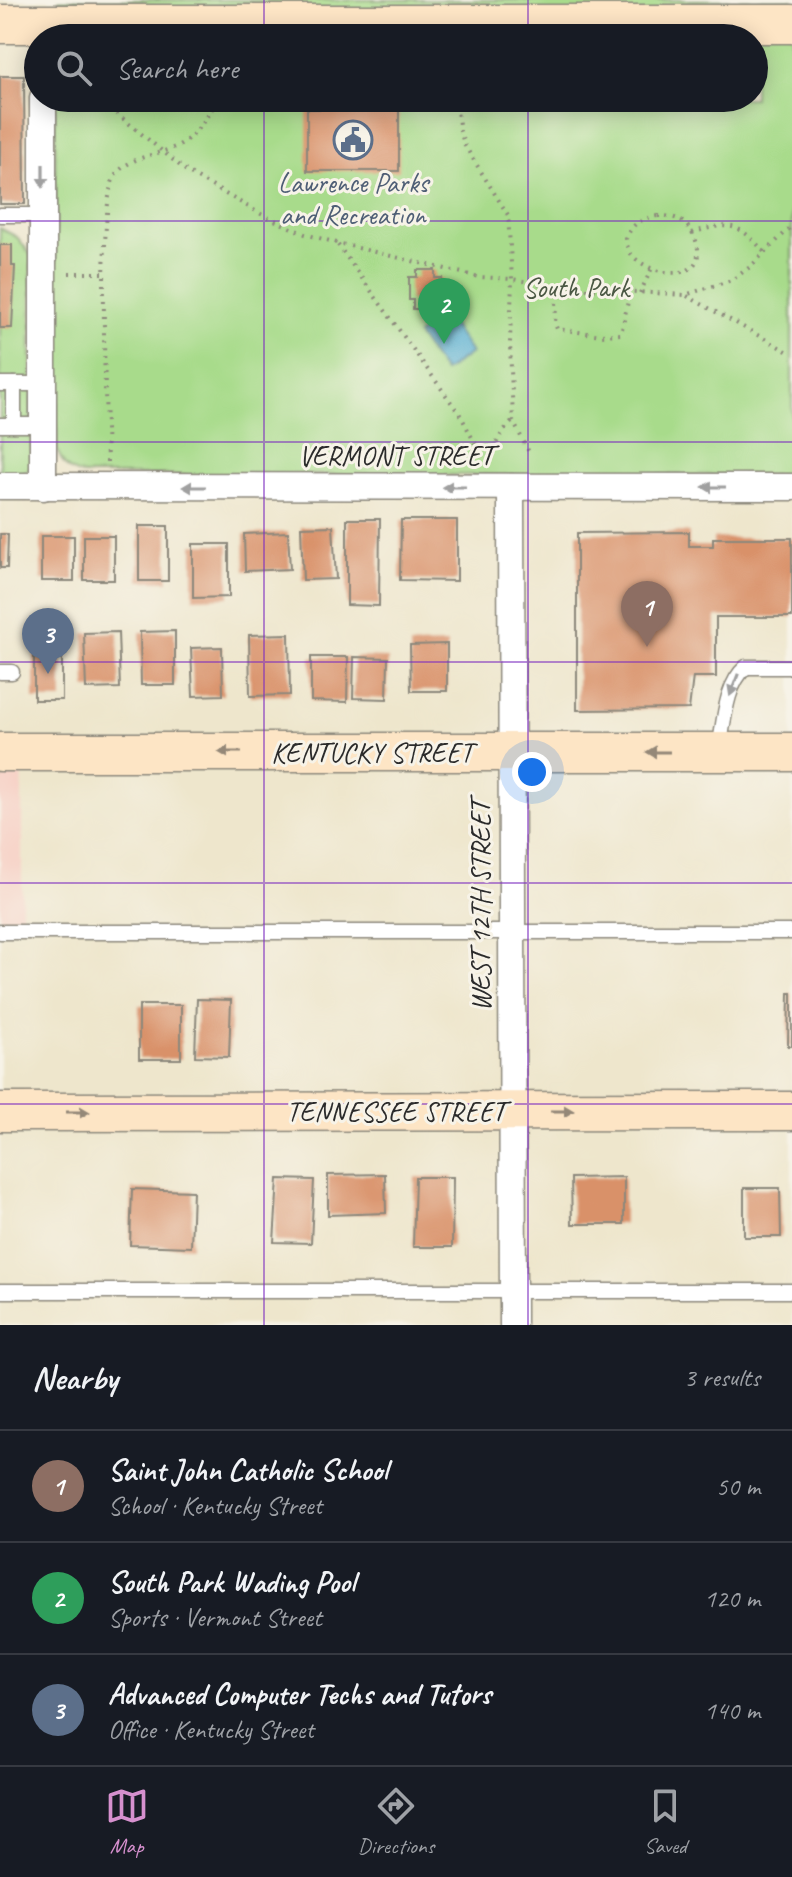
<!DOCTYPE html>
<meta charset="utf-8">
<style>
body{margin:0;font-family:Caveat,sans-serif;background:#242831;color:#f1f3f6}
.you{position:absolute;left:532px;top:772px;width:28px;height:28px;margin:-20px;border:6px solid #fff;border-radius:50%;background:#1a73e8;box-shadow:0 0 0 12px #1a73e833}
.badge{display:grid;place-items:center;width:52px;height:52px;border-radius:50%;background:#d690ce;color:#fff;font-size:26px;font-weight:700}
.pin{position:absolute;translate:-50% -66px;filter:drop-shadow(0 2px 4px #0008)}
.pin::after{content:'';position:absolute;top:42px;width:28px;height:24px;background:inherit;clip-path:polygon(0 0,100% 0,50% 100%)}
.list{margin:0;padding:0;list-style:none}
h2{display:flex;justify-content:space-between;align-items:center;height:104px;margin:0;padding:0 32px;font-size:34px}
h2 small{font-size:26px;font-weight:400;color:#9ea1a6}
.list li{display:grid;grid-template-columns:52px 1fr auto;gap:24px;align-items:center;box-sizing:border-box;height:112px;padding:0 32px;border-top:2px solid #363941}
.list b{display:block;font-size:30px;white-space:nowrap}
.list p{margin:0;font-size:26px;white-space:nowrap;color:#9ea1a6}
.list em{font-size:26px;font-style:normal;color:#9ea1a6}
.icon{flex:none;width:44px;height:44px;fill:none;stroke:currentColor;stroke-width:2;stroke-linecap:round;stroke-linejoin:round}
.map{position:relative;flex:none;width:792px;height:1325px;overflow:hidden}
.search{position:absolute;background:#171b24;box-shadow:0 4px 20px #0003;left:24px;right:24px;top:24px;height:88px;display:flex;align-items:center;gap:20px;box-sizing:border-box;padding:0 28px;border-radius:44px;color:#9ea1a6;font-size:30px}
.sheet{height:440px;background:#171b24}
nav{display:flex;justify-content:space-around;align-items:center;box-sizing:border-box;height:112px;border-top:2px solid #363941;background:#171b24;font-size:22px;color:#9ea1a6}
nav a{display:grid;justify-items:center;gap:4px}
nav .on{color:#d690ce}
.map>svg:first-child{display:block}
.built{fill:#f7d1c6}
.green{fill:#a8db8b;stroke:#6a835b;stroke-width:2}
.water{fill:#53add1;stroke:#3f6c7e;stroke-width:2}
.building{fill:#d99169}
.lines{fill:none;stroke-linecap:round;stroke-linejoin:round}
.lane-casing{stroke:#8c887c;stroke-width:17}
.street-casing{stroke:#8c887c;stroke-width:29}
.secondary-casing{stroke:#8c887c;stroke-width:41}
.path{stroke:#8c887c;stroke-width:4;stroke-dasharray:2 6;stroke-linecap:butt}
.lane{stroke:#fff;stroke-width:14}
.street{stroke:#fff;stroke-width:26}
.secondary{stroke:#fde5c5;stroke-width:38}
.oneway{fill:#a0a0a0}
.oneway2{fill:#948878}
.grid{fill:none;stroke:#7b2cbf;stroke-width:2;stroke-opacity:0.55}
.labels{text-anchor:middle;stroke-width:6;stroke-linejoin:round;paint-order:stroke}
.service-label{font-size:28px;fill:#4e5e75;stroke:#f7f3e8}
.park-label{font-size:28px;fill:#4a5743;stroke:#f7f3e8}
.street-label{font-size:28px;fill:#2b2b2b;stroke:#f7f3e8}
</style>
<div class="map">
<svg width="792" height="1325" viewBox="0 0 792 1325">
<rect width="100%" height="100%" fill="#f7f3e8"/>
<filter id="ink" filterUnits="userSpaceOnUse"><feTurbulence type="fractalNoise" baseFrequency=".0125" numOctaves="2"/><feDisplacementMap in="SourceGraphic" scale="16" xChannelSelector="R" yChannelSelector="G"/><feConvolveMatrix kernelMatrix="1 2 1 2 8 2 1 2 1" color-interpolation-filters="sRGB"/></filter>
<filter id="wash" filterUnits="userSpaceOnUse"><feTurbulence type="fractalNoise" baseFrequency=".006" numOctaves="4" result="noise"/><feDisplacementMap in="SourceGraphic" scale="32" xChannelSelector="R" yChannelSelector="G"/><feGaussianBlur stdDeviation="1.8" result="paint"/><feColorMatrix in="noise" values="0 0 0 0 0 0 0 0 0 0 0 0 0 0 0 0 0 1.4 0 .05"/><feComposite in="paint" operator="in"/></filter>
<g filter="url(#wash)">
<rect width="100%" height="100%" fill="#eee6cc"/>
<rect class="built" x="0" y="770" width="22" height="154"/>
<g class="green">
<path d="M59,0H792V475H83C67,471 63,465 57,450L55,98H754V38H57Z"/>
<polygon points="0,228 17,237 31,255 31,468 20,475 0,476"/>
</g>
<polygon class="water" points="446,316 471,353 444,372 417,335"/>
<g id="blocks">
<g class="building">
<polygon points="0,76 24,76 25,204 0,204"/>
<rect x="307" y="109" width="92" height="62"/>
<polygon points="0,245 12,245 12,266 15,266 12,328 0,328"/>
<polygon points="417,270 435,270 435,278 442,278 442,300 438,300 438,309 413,309 413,300 409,300 409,277 417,277"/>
<polygon points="347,519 380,519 379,606 347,605"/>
<polygon points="401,520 457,520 457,581 400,580"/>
<rect x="139" y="526" width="29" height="55"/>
<polygon points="333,526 336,579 303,580 301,527"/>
<polygon points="288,532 290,569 245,571 244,534"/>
<polygon points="689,532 689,546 713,546 713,538 792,538 792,617 716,617 716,677 693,677 689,709 577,710 577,533"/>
<polygon points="0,534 8,534 7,568 0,568"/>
<rect x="41" y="536" width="33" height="45"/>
<rect x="84" y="536" width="30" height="44"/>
<polygon points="193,544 229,544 229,597 193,598"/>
<polygon points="175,631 175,685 141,685 140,632"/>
<polygon points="118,632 120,688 86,689 84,633"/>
<polygon points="289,634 290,695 250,696 249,635"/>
<polygon points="447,644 447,691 411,691 410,645"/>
<rect x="34" y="647" width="28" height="53"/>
<polygon points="222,647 223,695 193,696 191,648"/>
<polygon points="311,657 348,657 347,702 311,701"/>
<polygon points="354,657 388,658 387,699 353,698"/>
<polygon points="789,993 792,993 792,1046 788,1046"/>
<polygon points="197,999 231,1000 229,1057 195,1056"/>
<rect x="139" y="1005" width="42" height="54"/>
<polygon points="385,1174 386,1213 328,1215 328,1175"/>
<polygon points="415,1177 453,1177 452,1247 413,1247"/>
<polygon points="624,1177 624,1224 572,1224 571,1178"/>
<polygon points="278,1179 314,1180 311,1243 274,1242"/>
<polygon points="744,1188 780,1188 781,1237 744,1237"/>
<polygon points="132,1189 193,1191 191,1247 130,1245"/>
</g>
</g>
</g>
<g filter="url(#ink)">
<use href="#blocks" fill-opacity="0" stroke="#8c887c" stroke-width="2"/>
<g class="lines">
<defs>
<g id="lane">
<polyline points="0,215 43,215"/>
<polyline points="0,384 43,384"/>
<polyline points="14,384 14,425"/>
<polyline points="0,425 43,425"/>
<polyline points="0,672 12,672"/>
<path d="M719,750C724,723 725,685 746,667H792"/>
<polyline points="0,932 792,932"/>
<polyline points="0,1291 792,1291"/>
</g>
<g id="street">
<polyline points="43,98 43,487"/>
<polyline points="0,486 792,487"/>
<polyline points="511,487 513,1325"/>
</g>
<g id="secondary">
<polyline points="0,24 792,24"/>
<polyline points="0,752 792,752"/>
<polyline points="0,1112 792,1111"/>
</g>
</defs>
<use href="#lane" class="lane-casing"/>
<use href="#street" class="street-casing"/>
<use href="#secondary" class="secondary-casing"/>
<g class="path">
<polyline points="98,98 190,174 261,214 305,234 337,243 479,277 512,279 557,287 685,295 732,280 750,267 792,226"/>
<polyline points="353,98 353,109"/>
<polyline points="455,98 460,131 465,146 508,215 512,279 510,343 513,421 530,454"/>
<path d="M658,216C668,216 675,217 683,222C695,231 705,255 692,267C677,280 644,269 633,256C628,251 627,245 626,239C632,223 642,218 658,216Z"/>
<path d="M692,233C729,221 740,223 765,253"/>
<polyline points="338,245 461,416 482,457"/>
<polyline points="69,273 106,273"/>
<polyline points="557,287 555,324 557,329 601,335 621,334 630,292"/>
<polyline points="640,293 652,268"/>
<polyline points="687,296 792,354"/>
<polyline points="489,457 503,431 513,421"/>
<path d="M107,462C106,417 97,202 115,176C129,155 159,156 179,145C196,135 209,115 218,98"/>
</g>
<use href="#lane" class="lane"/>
<use href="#street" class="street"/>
<use href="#secondary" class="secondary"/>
</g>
<defs><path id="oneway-solid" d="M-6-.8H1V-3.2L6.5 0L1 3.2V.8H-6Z" transform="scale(2)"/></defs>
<g class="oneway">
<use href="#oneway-solid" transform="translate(43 176) rotate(90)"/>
<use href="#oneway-solid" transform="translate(194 487) rotate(-180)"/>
<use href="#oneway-solid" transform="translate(454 487) rotate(-180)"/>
<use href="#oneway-solid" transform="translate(714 487) rotate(180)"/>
<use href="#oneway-solid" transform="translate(734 685) rotate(111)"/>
</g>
<g class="oneway2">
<use href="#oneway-solid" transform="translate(230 752) rotate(180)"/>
<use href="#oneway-solid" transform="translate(658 752) rotate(180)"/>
<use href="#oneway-solid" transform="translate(562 1111)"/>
<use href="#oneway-solid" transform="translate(78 1112)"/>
</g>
</g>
<path class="grid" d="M264,0V38M528,0V38M264,98V1325M528,98V1325M0,221H792M0,442H792M0,662H792M0,883H792M0,1104H792"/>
<defs>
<symbol id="civic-ring" viewBox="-11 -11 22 22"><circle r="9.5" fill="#f7f3e8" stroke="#5c6f8a" stroke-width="1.5"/><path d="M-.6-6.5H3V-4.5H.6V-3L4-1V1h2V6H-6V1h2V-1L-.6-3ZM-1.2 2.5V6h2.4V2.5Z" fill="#5c6f8a"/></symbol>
</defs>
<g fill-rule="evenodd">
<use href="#civic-ring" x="331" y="118" width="44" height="44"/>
</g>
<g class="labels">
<g class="service-label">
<text x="353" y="192">Lawrence Parks<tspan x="353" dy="32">and Recreation</tspan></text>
</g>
<g class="park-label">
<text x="576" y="297">South Park</text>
</g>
<g class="street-label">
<text x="396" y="465">VERMONT STREET</text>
<text x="372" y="762">KENTUCKY STREET</text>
<text transform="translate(480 906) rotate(-90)" y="10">WEST 12TH STREET</text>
<text x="396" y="1121">TENNESSEE STREET</text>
</g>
</g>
</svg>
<div class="you"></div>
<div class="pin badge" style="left:647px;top:647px;background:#8d6e63">1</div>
<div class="pin badge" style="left:444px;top:344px;background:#2e9e5b">2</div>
<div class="pin badge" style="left:48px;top:674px;background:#5c6f8a">3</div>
<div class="search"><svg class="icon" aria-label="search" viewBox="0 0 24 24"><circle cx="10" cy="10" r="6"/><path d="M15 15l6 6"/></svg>Search here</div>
</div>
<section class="sheet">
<h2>Nearby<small>3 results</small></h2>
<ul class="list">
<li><span class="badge" style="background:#8d6e63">1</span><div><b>Saint John Catholic School</b><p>School · Kentucky Street</p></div><em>50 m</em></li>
<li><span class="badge" style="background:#2e9e5b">2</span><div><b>South Park Wading Pool</b><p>Sports · Vermont Street</p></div><em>120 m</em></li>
<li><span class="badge" style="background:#5c6f8a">3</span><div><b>Advanced Computer Techs and Tutors</b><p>Office · Kentucky Street</p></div><em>140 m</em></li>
</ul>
</section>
<nav>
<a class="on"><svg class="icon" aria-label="map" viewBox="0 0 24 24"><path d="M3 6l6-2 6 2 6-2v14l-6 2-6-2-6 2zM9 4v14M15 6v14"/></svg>Map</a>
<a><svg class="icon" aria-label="directions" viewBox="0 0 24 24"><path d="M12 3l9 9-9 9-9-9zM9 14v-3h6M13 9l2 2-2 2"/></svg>Directions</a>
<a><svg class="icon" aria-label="saved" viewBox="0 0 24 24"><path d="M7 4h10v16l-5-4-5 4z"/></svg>Saved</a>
</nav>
